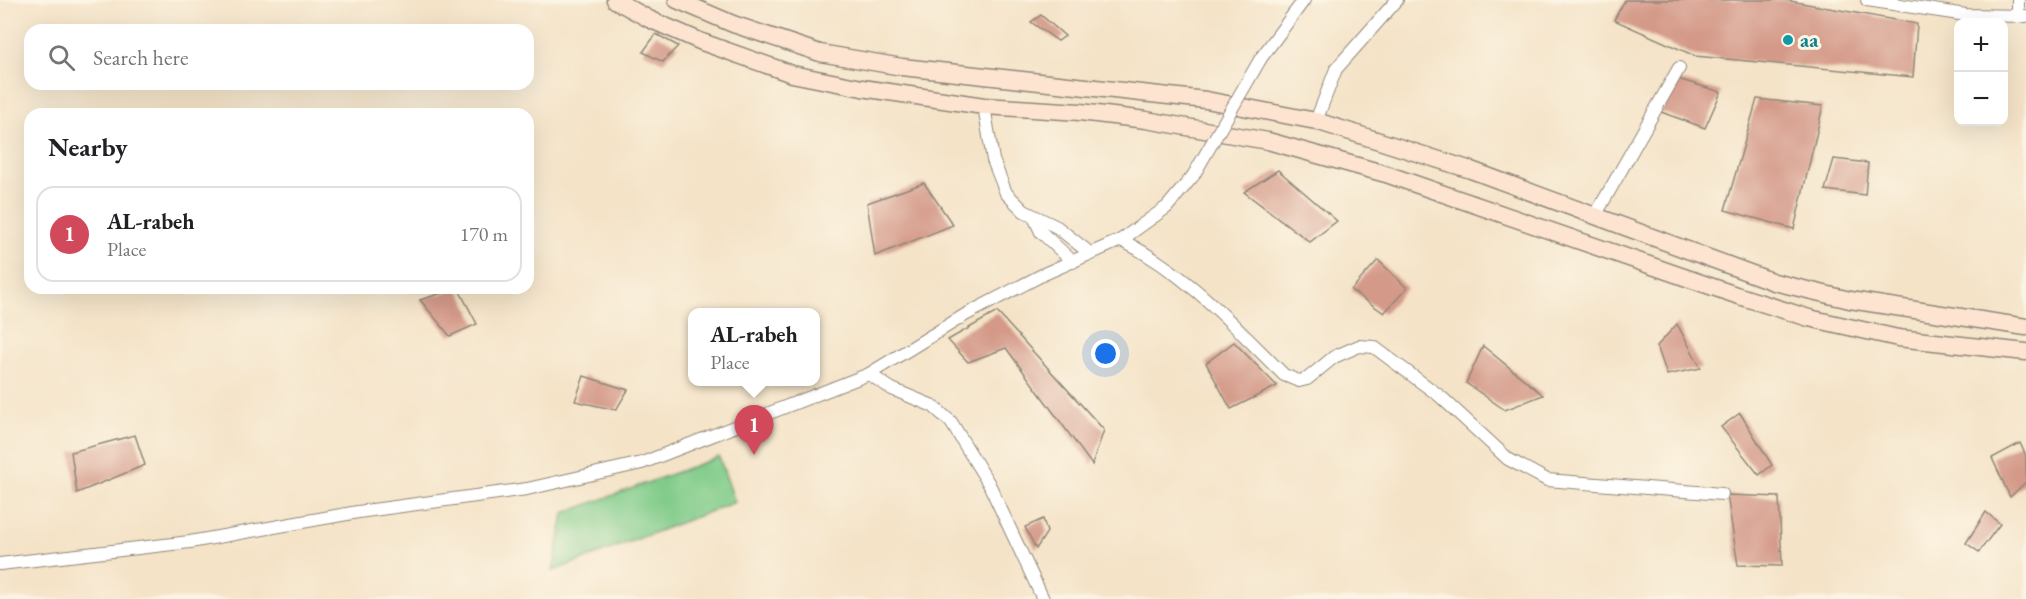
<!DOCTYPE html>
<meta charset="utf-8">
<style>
body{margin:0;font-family:"EB Garamond",serif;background:#f2f2f2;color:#202124}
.controls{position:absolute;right:18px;top:18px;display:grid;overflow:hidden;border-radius:12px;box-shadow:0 6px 24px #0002}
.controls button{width:54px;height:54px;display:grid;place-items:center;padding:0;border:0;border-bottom:2px solid #e0e0e0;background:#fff;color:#202124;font:30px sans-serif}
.you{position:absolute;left:1106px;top:354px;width:21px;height:21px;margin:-15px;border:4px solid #fff;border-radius:50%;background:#1a73e8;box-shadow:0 0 0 9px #1a73e833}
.badge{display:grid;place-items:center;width:39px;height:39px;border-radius:50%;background:#d1495b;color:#fff;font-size:20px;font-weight:700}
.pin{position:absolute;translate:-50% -50px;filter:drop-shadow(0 2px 3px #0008)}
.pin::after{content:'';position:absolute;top:32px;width:21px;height:18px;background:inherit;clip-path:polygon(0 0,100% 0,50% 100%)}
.popup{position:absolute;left:688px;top:308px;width:132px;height:78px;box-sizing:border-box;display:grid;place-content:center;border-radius:12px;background:#fff;filter:drop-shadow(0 2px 4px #0005);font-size:20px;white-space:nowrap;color:#757577}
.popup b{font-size:22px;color:#202124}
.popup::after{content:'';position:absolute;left:50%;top:100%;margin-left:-12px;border:12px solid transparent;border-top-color:#fff}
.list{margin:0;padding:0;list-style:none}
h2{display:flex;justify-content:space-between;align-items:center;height:78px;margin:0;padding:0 24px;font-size:26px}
h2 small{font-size:20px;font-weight:400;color:#757577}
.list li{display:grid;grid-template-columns:39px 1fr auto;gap:18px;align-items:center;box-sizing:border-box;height:96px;margin:0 12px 12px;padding:0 12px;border:2px solid #e0e0e0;border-radius:18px}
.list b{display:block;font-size:22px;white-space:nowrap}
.list p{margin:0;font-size:20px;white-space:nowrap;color:#757577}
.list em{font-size:20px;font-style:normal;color:#757577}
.icon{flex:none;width:33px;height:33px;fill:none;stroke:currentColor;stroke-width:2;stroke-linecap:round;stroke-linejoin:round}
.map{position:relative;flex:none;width:2026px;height:599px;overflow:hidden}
.search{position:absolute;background:#fff;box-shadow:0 6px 24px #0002;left:24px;top:24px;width:510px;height:66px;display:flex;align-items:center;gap:15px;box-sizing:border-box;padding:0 21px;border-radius:18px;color:#757577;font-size:22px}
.panel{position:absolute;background:#fff;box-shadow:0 6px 24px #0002;left:24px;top:108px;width:510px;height:186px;border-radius:18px}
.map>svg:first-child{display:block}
.green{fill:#81cc8a;stroke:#567c5a;stroke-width:1.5}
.building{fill:#d49988}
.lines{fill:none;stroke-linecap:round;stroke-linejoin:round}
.minor-casing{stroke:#908779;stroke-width:14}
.secondary-casing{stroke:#908779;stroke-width:19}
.minor{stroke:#fff;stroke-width:12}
.secondary{stroke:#fde4d1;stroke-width:16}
.minor-bridge-casing{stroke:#908779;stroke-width:14;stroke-linecap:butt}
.minor-bridge{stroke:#fff;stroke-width:12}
.culture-dot{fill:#0f9aa8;stroke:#fcf5e5;stroke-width:2}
.labels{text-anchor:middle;stroke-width:6;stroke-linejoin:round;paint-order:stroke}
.culture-label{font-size:21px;font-weight:bold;fill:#0d838f;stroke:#fcf5e5;text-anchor:start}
</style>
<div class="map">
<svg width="2026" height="599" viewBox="0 0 2026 599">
<rect width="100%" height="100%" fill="#fcf5e5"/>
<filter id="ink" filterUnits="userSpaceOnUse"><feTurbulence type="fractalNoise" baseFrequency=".0167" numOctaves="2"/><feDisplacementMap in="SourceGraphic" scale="12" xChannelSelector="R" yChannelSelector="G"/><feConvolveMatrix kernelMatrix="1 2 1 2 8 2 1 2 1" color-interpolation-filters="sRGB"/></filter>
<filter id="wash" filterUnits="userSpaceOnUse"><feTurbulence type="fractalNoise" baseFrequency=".008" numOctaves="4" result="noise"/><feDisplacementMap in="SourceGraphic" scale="24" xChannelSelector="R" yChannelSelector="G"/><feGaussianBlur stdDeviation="1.35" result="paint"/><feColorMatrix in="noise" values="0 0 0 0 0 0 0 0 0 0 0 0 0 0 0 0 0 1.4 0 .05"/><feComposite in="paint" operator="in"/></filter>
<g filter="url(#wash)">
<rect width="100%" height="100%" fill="#f4e3c7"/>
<polygon class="green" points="719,457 735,502 553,571 564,513"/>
<g id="blocks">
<g class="building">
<polygon points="1625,0 1785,0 1917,24 1913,77 1695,56 1614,20"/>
<polygon points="1041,15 1065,36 1058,41 1031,22"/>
<polygon points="656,34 678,46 663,62 643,52"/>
<polygon points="1678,79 1721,92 1705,128 1661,112"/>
<polygon points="1757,99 1823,106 1794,229 1725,210"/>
<polygon points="1834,159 1868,163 1865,195 1825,190"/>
<polygon points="1278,170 1337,221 1310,242 1244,192"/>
<polygon points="924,183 953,225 875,256 867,203"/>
<polygon points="1378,260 1407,288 1384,313 1351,290"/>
<polygon points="458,288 477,324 450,336 420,300"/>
<polygon points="997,312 1104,430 1092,465 1006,348 968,362 948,340"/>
<polygon points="1677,324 1701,368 1667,375 1657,346"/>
<polygon points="1234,342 1277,386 1231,409 1206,363"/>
<polygon points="1483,346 1543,395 1505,410 1466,383"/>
<polygon points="584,376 628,390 616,410 575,401"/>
<polygon points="1740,413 1772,465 1759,475 1721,427"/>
<polygon points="135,435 145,465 77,493 71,452"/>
<polygon points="2020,443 2026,456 2026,482 2010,497 1992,458"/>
<polygon points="1727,495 1779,497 1782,566 1738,565"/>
<polygon points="1986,512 2000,524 1979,552 1966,543"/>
<polygon points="1043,519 1047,532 1036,549 1025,527"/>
</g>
</g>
</g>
<g filter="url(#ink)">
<use href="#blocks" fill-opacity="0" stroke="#908779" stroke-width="1.5"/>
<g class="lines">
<defs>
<g id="minor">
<polyline points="1867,0 1966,15 2026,16"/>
<polyline points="2018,17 2018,0"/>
<polyline points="1261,58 1304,0"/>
<polyline points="984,106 993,160 1006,193 1024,211 1057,227 1091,254"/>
<polyline points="1316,121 1336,69 1397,0"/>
<polyline points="1595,216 1679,68"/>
<polyline points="1034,217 1041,232 1073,262"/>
<path d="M1121,240C1188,274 1231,323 1284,375L1299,381L1307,379L1334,357L1359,346L1374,347L1441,397L1508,459L1547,480L1722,494"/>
<polyline points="869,374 892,389 933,406 951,422 989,484 1043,599"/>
<polyline points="0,564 190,542 358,512 527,489 642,463 869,374 965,315 1044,274 1121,240 1167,207 1193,176"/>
</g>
<g id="secondary">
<polyline points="615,0 649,19 702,42 792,74 862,88 984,106 1080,112 1146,120 1268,141 1386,174 1736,295 1809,318 1898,338 2026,352"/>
<polyline points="677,0 733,24 820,53 902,67 1206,100 1316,121 1471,170 1774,282 1850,300 2026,327"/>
</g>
</defs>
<use href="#minor" class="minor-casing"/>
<use href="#secondary" class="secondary-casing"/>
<use href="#minor" class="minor"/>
<use href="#secondary" class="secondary"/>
<defs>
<polyline id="minor-bridge" points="1193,176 1261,58"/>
</defs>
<use href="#minor-bridge" class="minor-bridge-casing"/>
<use href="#minor-bridge" class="minor-bridge"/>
</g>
</g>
<circle class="culture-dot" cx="1788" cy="40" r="6"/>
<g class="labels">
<g class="culture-label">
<text x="1800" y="47">aa</text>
</g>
</g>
</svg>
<div class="controls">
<button>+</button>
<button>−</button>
</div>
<div class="you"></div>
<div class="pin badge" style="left:754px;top:455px">1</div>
<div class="popup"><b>AL-rabeh</b>Place</div>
<div class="search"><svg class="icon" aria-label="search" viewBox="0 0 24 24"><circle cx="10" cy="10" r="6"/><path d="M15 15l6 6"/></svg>Search here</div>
<section class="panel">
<h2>Nearby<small></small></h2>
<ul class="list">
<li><span class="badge">1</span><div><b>AL-rabeh</b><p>Place</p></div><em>170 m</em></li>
</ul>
</section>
</div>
